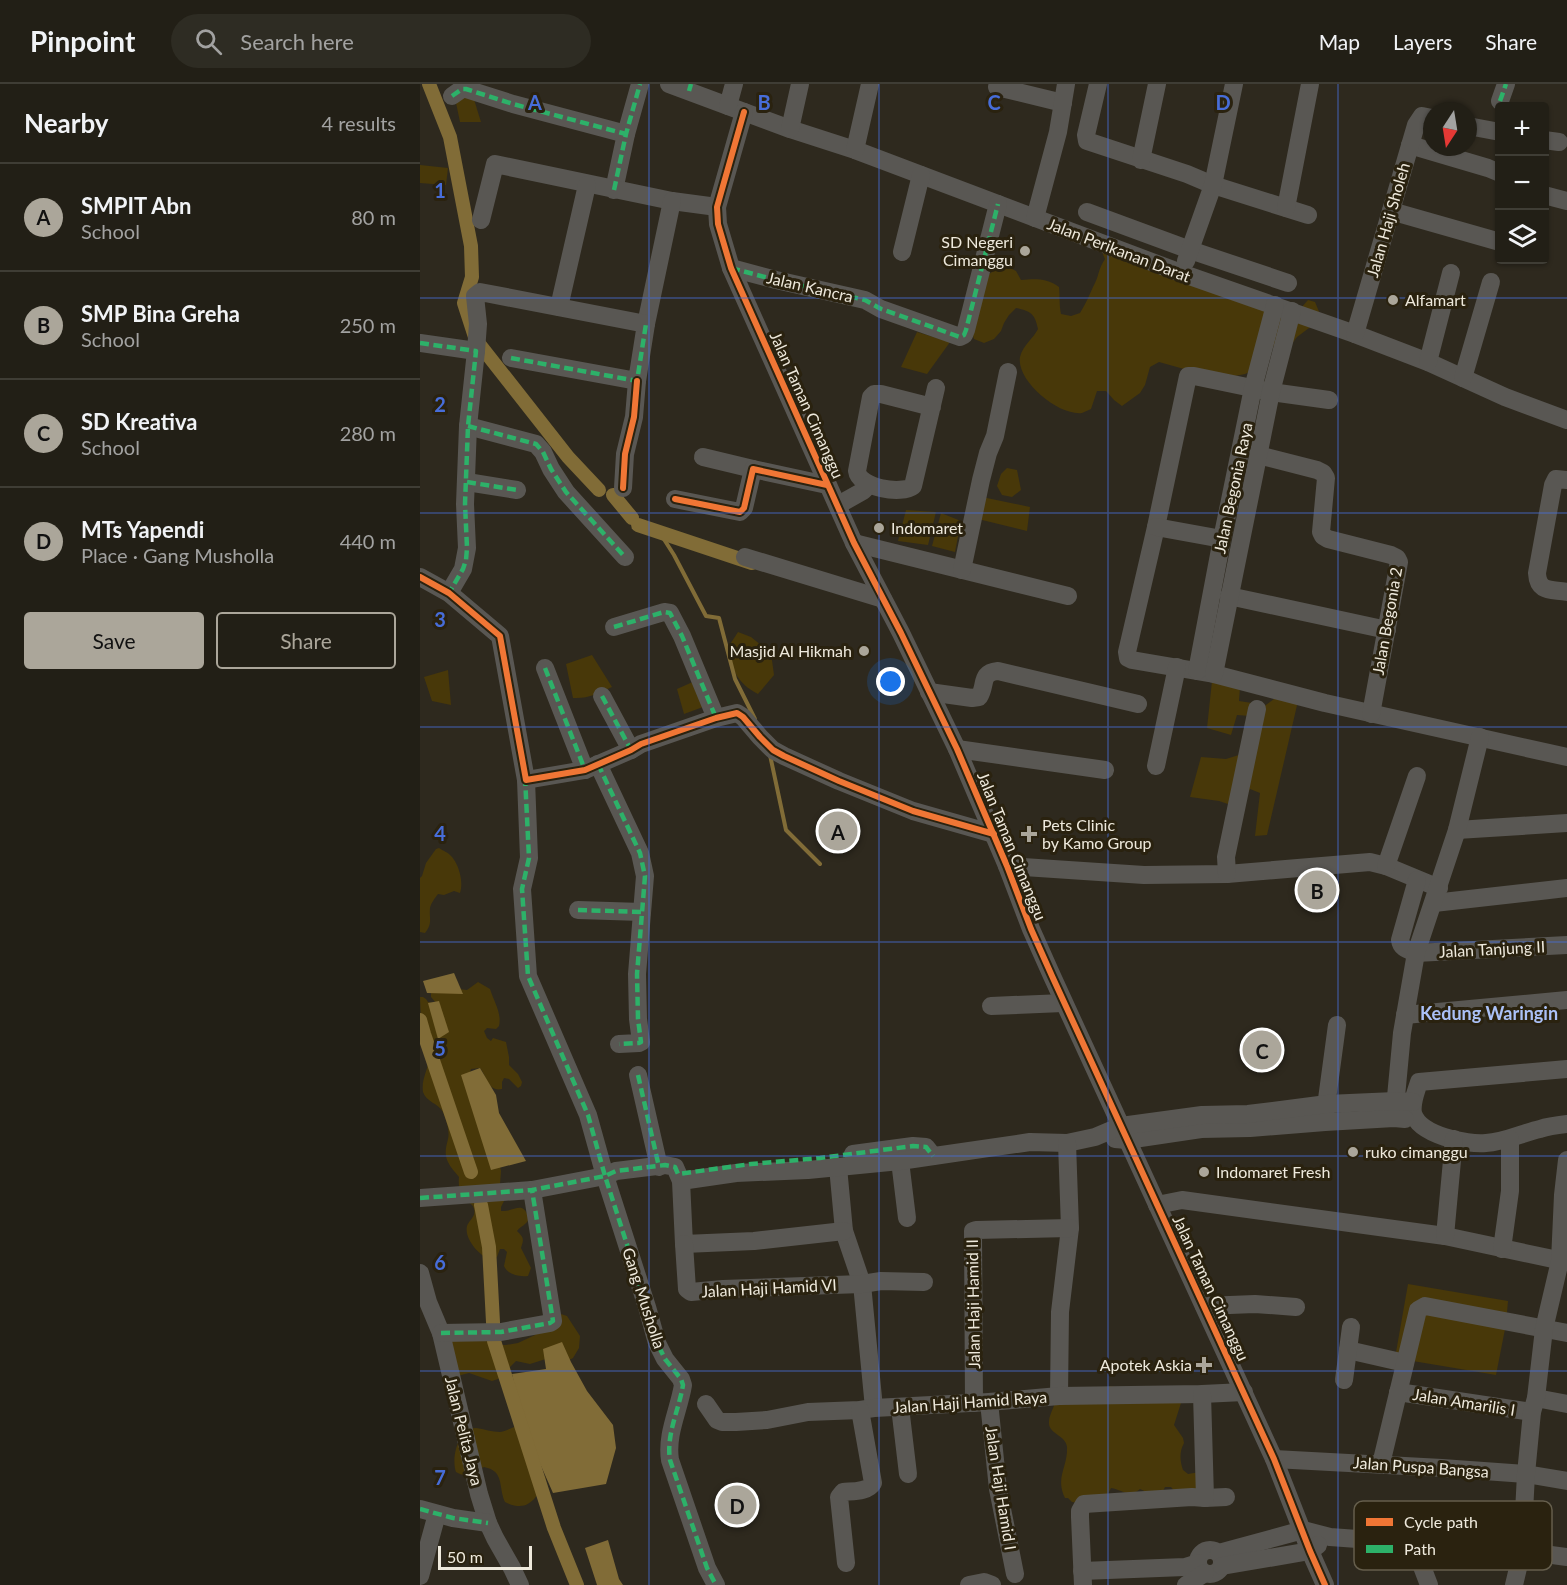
<!DOCTYPE html>
<meta charset="utf-8">
<style>
body{margin:0;font-family:Lato,sans-serif;background:#2e2c23;color:#f1f3f6}
.controls{position:absolute;right:18px;top:18px;display:grid;overflow:hidden;border-radius:6px;box-shadow:0 2px 4px #0004}
.controls button{width:54px;height:54px;display:grid;place-items:center;padding:0;border:0;border-bottom:2px solid #3f3d35;background:#221f16;color:#f1f3f6;font:30px sans-serif}
.compass{position:absolute;left:1003px;top:18px;width:54px;height:54px;border-radius:50%;background:#221f16;box-shadow:0 2px 4px #0004;rotate:192deg}
.scale{position:absolute;left:18px;bottom:15px;width:94px;box-sizing:border-box;padding-left:6px;border:3px solid #eee9dc;border-top:0;font-size:16px;line-height:21px;white-space:nowrap;color:#eee9dc;-webkit-text-stroke:4px #2a220f;paint-order:stroke}
.you{position:absolute;left:471px;top:598px;width:21px;height:21px;margin:-15px;border:4px solid #fff;border-radius:50%;background:#1a73e8;box-shadow:0 0 0 9px #1a73e833}
.badge{display:grid;place-items:center;width:39px;height:39px;border-radius:50%;background:#aba69a;color:#111;font-size:20px;font-weight:700}
.pin{position:absolute;translate:-50% -50%;border:3px solid #fff;box-shadow:0 2px 6px #0006}
.list{margin:0;padding:0;list-style:none}
h2{display:flex;justify-content:space-between;align-items:center;height:78px;margin:0;padding:0 24px;font-size:26px}
h2 small{font-size:20px;font-weight:400;color:#a2a2a1}
.list li{display:grid;grid-template-columns:39px 1fr auto;gap:18px;align-items:center;box-sizing:border-box;height:108px;padding:0 24px;border-top:2px solid #3f3d35}
.list b{display:block;font-size:22px;white-space:nowrap}
.list p{margin:0;font-size:20px;white-space:nowrap;color:#a2a2a1}
.list em{font-size:20px;font-style:normal;color:#a2a2a1}
.actions{display:flex;gap:12px;padding:18px 24px}
.actions a{flex:1;padding:14px 0;border:2px solid #aba69a;border-radius:6px;text-align:center;font-size:21px;color:#aba69a}
.actions .main{background:#aba69a;color:#111}
.icon{flex:none;width:33px;height:33px;fill:none;stroke:currentColor;stroke-width:2;stroke-linecap:round;stroke-linejoin:round}
.map{position:relative;flex:none;width:1147px;height:1501px;overflow:hidden}
header{display:flex;align-items:center;gap:36px;box-sizing:border-box;height:84px;padding:0 30px;background:#221f16;border-bottom:2px solid #3f3d35}
header strong{font-size:28px}
nav{display:flex;gap:33px;margin-inline-start:auto;font-size:21px}
.search{width:420px;height:54px;background:#2e2c23;display:flex;align-items:center;gap:15px;box-sizing:border-box;padding:0 21px;border-radius:33px;color:#a2a2a1;font-size:22px}
main{display:flex}
aside{flex:1;background:#221f16}
.map>svg:first-child{display:block}
.green{fill:#483809}
.water{fill:#816c37}
.lines{fill:none;stroke-linecap:round;stroke-linejoin:round}
.stream{stroke:#816c37;stroke-width:4}
.canal{stroke:#816c37;stroke-width:14}
.minor{stroke:#595753;stroke-width:18}
.quiet{stroke:#2db169;stroke-width:4.5;stroke-dasharray:9 4.5;stroke-linecap:butt}
.cycleway-casing{stroke:#2a220f;stroke-width:10}
.cycleway{stroke:#f07635;stroke-width:6}
.grid{fill:none;stroke:#476dd9;stroke-width:1.5;stroke-opacity:0.55}
.poi-dot{fill:#aba69a;stroke:#2a220f;stroke-width:2}
.labels{text-anchor:middle;stroke-width:6;stroke-linejoin:round;paint-order:stroke}
.street-label{font-size:16px;fill:#eee9dc;stroke:#2a220f}
.poi-label{font-size:16px;fill:#eee9dc;stroke:#2a220f;text-anchor:start}
.neighbourhood-label{font-size:18px;font-weight:bold;fill:#abc1f7;stroke:#2a220f}
.key{fill:#2a220f;stroke:#655e4c;stroke-width:1.5}
.key-label{font-size:16px;fill:#eee9dc}
.grid-label{font-size:20px;text-anchor:middle;font-weight:bold;fill:#476dd9;stroke:#2a220f;stroke-width:6;stroke-linejoin:round;paint-order:stroke}
</style>
<header>
<strong>Pinpoint</strong>
<div class="search"><svg class="icon" aria-label="search" viewBox="0 0 24 24"><circle cx="10" cy="10" r="6"/><path d="M15 15l6 6"/></svg>Search here</div>
<nav><a>Map</a><a>Layers</a><a>Share</a></nav>
</header>
<main>
<aside>
<h2>Nearby<small>4 results</small></h2>
<ul class="list">
<li><span class="badge">A</span><div><b>SMPIT Abn</b><p>School</p></div><em>80 m</em></li>
<li><span class="badge">B</span><div><b>SMP Bina Greha</b><p>School</p></div><em>250 m</em></li>
<li><span class="badge">C</span><div><b>SD Kreativa</b><p>School</p></div><em>280 m</em></li>
<li><span class="badge">D</span><div><b>MTs Yapendi</b><p>Place · Gang Musholla</p></div><em>440 m</em></li>
</ul>
<div class="actions"><a class="main">Save</a><a>Share</a></div>
</aside>
<div class="map">
<svg width="1147" height="1501" viewBox="0 0 1147 1501">
<rect width="100%" height="100%" fill="#2e291e"/>
<g class="green">
<polygon points="52,9 61,38 40,38 35,14"/>
<polygon points="0,81 28,84 26,101 0,99"/>
<path d="M680,163L881,224L888,216L895,218L900,230L893,241L877,253L871,261L852,273L854,262L844,260L835,285L825,290L815,292L764,285L739,278L730,283L725,301L720,309L702,322L694,316L686,307H677L671,325C668,326 665,328 662,329C639,332 596,297 600,273C603,261 613,255 618,245C615,230 611,227 596,224L589,231L584,239L581,247L574,255L564,259L554,255L551,245L569,190L578,184L588,183L596,187L601,196C616,195 626,194 639,203C640,212 639,220 641,230L651,232L660,229C665,221 669,212 673,203C679,193 678,185 685,175Z"/>
<polygon points="497,248 530,258 507,290 481,283"/>
<polygon points="587,384 597,386 601,406 592,413 582,411 577,402 581,390"/>
<polygon points="562,413 610,423 607,447 558,435"/>
<polygon points="486,426 516,428 508,461 478,457"/>
<polygon points="521,429 541,437 535,468 512,462"/>
<path d="M318,548L331,553L351,569L354,591L338,610C317,599 313,587 307,565Z"/>
<path d="M172,571L192,603C179,609 168,615 153,614L146,580Z"/>
<polygon points="28,586 31,621 12,617 4,593"/>
<polygon points="275,597 283,623 264,630 257,605"/>
<polygon points="792,597 820,603 819,617 832,619 831,632 858,612 878,617 847,751 835,752 840,709 830,705 820,724 799,717 770,713 781,673 806,675 838,665 825,658 830,632 817,631 811,651 787,644"/>
<path d="M19,764C23,767 28,768 31,772C39,780 44,799 40,809L34,807L24,811L18,810C15,814 11,819 10,824C9,835 13,839 5,849L0,848V794L2,792L6,779L16,765Z"/>
<path d="M58,898L70,905C74,918 82,929 79,942L76,945L67,944L64,947L67,954L71,957L73,954L86,958L89,973V981L98,990L102,998L101,1002L98,1004L89,995L84,994L82,998V1005C68,1008 67,993 60,984L51,985L50,988L79,1079L81,1087L80,1100L85,1115L81,1123V1127C95,1128 103,1115 109,1135C106,1141 101,1142 97,1147C104,1154 104,1155 101,1164L111,1184L108,1192C99,1193 88,1191 84,1182L87,1168L84,1165H80L77,1173L70,1176C59,1171 44,1155 47,1142C49,1136 56,1133 54,1125C53,1121 52,1121 48,1118C40,1111 38,1103 39,1093C35,1088 30,1083 28,1078C24,1070 26,1063 28,1055C30,1047 26,1035 23,1028C18,1019 6,1018 3,1008C0,988 19,977 0,956L1,938L0,913H3L6,915L8,918L17,920L11,913V909L38,905L47,906Z"/>
<polygon points="988,1200 1088,1217 1086,1240 1076,1291 975,1274"/>
<polygon points="135,1228 147,1232 160,1252 159,1264 153,1274 147,1277 129,1274 110,1280 96,1277 78,1295 72,1297 49,1289 37,1292 29,1252 66,1255 73,1261 86,1261 98,1259 115,1251 118,1246"/>
<path d="M690,1302L756,1316L761,1319L754,1341L763,1354L764,1359C759,1368 760,1377 763,1386L768,1390L780,1388L781,1405L756,1409L751,1403H745L742,1409L731,1410L720,1405C710,1414 702,1406 691,1404L688,1410L660,1419L652,1418L648,1414H645C635,1393 648,1383 647,1363C646,1351 628,1350 629,1338C629,1332 633,1325 635,1319Z"/>
<path d="M108,1341L118,1364L114,1369L112,1380L121,1394L126,1393C118,1413 109,1430 85,1418C78,1403 85,1387 64,1383C53,1388 47,1395 36,1388C31,1374 38,1344 56,1344C64,1345 72,1348 80,1348C87,1347 92,1343 98,1342C102,1341 105,1341 108,1341Z"/>
</g>
<g class="water">
<polygon points="34,889 43,910 7,909 3,897"/>
<polygon points="19,917 29,948 18,955 8,919"/>
<polygon points="60,984 76,1011 79,1029 106,1077 71,1086 41,991"/>
<polygon points="142,1258 151,1278 167,1307 193,1341 196,1364 186,1400 133,1409 106,1348 92,1290 126,1285 123,1265"/>
<polygon points="188,1456 199,1495 203,1501 177,1501 165,1464"/>
</g>
<g class="lines">
<g class="stream">
<polyline points="240,449 254,471 286,532 299,534 315,595 335,635"/>
<polyline points="350,671 366,746 400,780"/>
</g>
<g class="canal">
<polyline points="9,0 30,53 51,162 52,193 44,219 56,256 148,373 179,406"/>
<polyline points="193,411 212,434"/>
<polyline points="218,441 332,479"/>
<polyline points="0,936 4,950 51,1088"/>
<polyline points="61,1121 69,1163 74,1257 134,1444 157,1501"/>
</g>
<g class="minor">
<polyline points="249,0 370,45 435,66 761,189 935,250 1008,278 1085,313 1147,336"/>
<polyline points="678,0 666,51 667,57 767,90 793,101 888,131"/>
<polyline points="577,3 643,19"/>
<polyline points="32,12 42,5 46,5 93,20 206,50"/>
<polyline points="1080,17 1086,0"/>
<polyline points="308,22 314,0"/>
<polyline points="324,28 297,123 298,140 311,184 434,459 481,549 537,665 587,782 611,845 632,892 854,1375 890,1467 905,1501"/>
<polyline points="1048,42 1080,48"/>
<polyline points="370,45 380,0"/>
<polyline points="1124,56 1139,58"/>
<polyline points="990,61 1068,84 1080,89"/>
<polyline points="435,66 450,0"/>
<polyline points="721,76 737,0"/>
<polyline points="194,106 206,50 220,0"/>
<polyline points="1124,111 1147,117"/>
<polyline points="866,124 890,0"/>
<polyline points="971,127 1080,158"/>
<polyline points="667,128 770,166 868,199"/>
<polyline points="615,134 638,48 646,0"/>
<polyline points="61,136 75,80 252,117 297,123"/>
<polyline points="482,168 501,91"/>
<polyline points="766,177 793,101 814,0"/>
<polyline points="311,184 356,196 445,216 461,225 540,253 544,251 546,246 578,120"/>
<polyline points="139,223 167,101"/>
<polyline points="935,250 996,41 1002,32 1012,34"/>
<polyline points="0,259 56,267"/>
<polyline points="91,274 217,297 226,240 252,117"/>
<polyline points="1008,278 1031,189"/>
<polyline points="1043,294 1071,198"/>
<polyline points="909,316 851,308 774,292 768,292 736,443 707,568 708,574 712,576 794,590 905,619 1147,673"/>
<path d="M512,323L461,310H454L451,313L437,387C439,404 482,411 493,402L516,304"/>
<polyline points="48,342 116,360 123,368 131,385 146,408 205,473"/>
<polyline points="838,371 897,386 903,389 906,394 901,448 903,452 908,455 971,471 977,474 979,478 951,630"/>
<polyline points="283,373 333,385"/>
<path d="M1147,396L1136,395L1133,401L1117,489C1118,509 1131,505 1147,508"/>
<polyline points="47,398 97,406"/>
<polyline points="203,404 205,370 214,333 217,297"/>
<polyline points="255,415 320,428 324,424 333,385 407,401"/>
<polyline points="418,421 443,407 449,401"/>
<polyline points="736,443 802,455"/>
<polyline points="434,459 648,512"/>
<polyline points="325,473 463,515"/>
<polyline points="542,486 561,396 568,369 575,352 588,288"/>
<path d="M0,493L29,509L80,552L106,696L109,774L102,805L108,892L168,1031L185,1092L227,1223L237,1259L245,1275L261,1295L263,1301C259,1326 246,1350 250,1376L287,1484L296,1501"/>
<polyline points="29,509 43,485 47,464 45,420 48,342 56,267 58,240 55,212 60,208 226,240"/>
<polyline points="809,512 967,546"/>
<polyline points="194,543 244,528 250,529 262,552 296,634"/>
<polyline points="125,584 165,686"/>
<polyline points="777,587 802,455 833,304 855,221"/>
<polyline points="794,590 851,308 872,227"/>
<path d="M509,608L552,614L559,613C567,601 559,589 578,587L718,620"/>
<polyline points="182,612 211,666"/>
<polyline points="537,665 685,686"/>
<polyline points="178,680 220,769 225,792 217,890 218,935 221,958 219,959 199,960"/>
<polyline points="736,682 757,583"/>
<polyline points="106,696 165,686 211,666 221,660 296,634 317,629 323,633 340,653 353,666 364,672 419,697 493,727 574,750"/>
<polyline points="1037,746 1147,739"/>
<polyline points="587,782 724,791 807,790 950,778 966,782 1019,804"/>
<polyline points="966,782 997,692"/>
<polyline points="807,790 806,773 837,625"/>
<path d="M997,796L980,856C981,865 989,866 996,869L1147,861"/>
<polyline points="1014,819 1147,804"/>
<polyline points="158,826 222,828"/>
<polyline points="571,922 643,919"/>
<polyline points="985,931 1147,916"/>
<path d="M1147,985L999,998C996,1008 991,1019 993,1029C999,1051 1047,1061 1066,1059C1085,1058 1102,1049 1120,1045C1129,1042 1138,1041 1147,1040"/>
<polyline points="218,991 239,1083"/>
<polyline points="905,1030 917,941"/>
<polyline points="974,1034 982,949 996,869 1037,746 1060,653"/>
<polyline points="695,1055 707,1056 781,1045 830,1044 905,1038 974,1034 985,1035"/>
<polyline points="433,1070 493,1062 506,1063 513,1072"/>
<polyline points="480,1077 487,1134"/>
<polyline points="418,1083 424,1147 442,1200 454,1324"/>
<polyline points="261,1097 316,1089 388,1086 480,1077 610,1058 647,1059 675,1053 701,1042 782,1031 828,1030 907,1020 975,1017 993,1018"/>
<polyline points="0,1114 112,1106 185,1092 196,1087 245,1081 255,1083 261,1097 264,1160 334,1157 424,1147"/>
<polyline points="737,1121 762,1116 1025,1152 1147,1178"/>
<polyline points="1025,1152 1034,1055"/>
<polyline points="264,1160 267,1205 271,1208 303,1205 442,1200 461,1197 504,1198"/>
<polyline points="1082,1165 1090,1107 1090,1055"/>
<polyline points="0,1189 8,1218 21,1249 59,1410 68,1439 75,1454 92,1484 100,1501"/>
<polyline points="784,1222 835,1220 876,1223"/>
<polyline points="21,1249 81,1248 130,1239 133,1237 112,1106"/>
<polyline points="928,1266 985,1279"/>
<polyline points="924,1296 931,1243"/>
<polyline points="978,1308 1112,1328"/>
<polyline points="639,1312 640,1228 650,1144 647,1059"/>
<polyline points="1116,1314 1147,1320"/>
<polyline points="569,1318 578,1405 595,1490"/>
<polyline points="554,1319 553,1147 556,1146 650,1144"/>
<polyline points="286,1320 297,1336 302,1338 316,1338 347,1336 388,1328 440,1326 454,1324 569,1318 639,1312 782,1310 824,1308"/>
<polyline points="480,1323 488,1390"/>
<polyline points="854,1375 1022,1384 1106,1390 1147,1397"/>
<polyline points="961,1380 998,1226 1005,1222 1147,1249"/>
<polyline points="785,1414 806,1413"/>
<polyline points="0,1425 33,1434 68,1439"/>
<polyline points="993,1459 1009,1501"/>
<circle cx="790" cy="1478" r="12"/>
<polyline points="799,1469 883,1446 910,1453 1102,1467 1147,1473"/>
<path d="M426,1479L419,1413L423,1408C433,1407 448,1408 453,1399L440,1326"/>
<polyline points="802,1482 890,1467 898,1461"/>
<polyline points="662,1487 765,1483 778,1479"/>
<polyline points="0,1492 17,1430"/>
<polyline points="549,1501 564,1498 572,1501"/>
<polyline points="663,1501 660,1433 660,1427 664,1420 772,1413 785,1414 782,1310"/>
<polyline points="766,1501 785,1489"/>
<polyline points="1094,1501 1102,1467 1106,1390 1112,1328 1116,1314 1124,1245 1140,1177 1143,1111 1147,1076"/>
</g>
<g class="quiet">
<polyline points="269,7 271,0"/>
<polyline points="32,12 42,5 46,5 93,20 206,50"/>
<polyline points="1080,17 1086,0"/>
<polyline points="194,106 206,50 220,0"/>
<polyline points="311,184 356,196 445,216 461,225 540,253 544,251 546,246 578,120"/>
<polyline points="0,259 56,267 48,342 45,420 47,464 46,476 43,485 29,509"/>
<polyline points="91,274 217,297 226,240"/>
<polyline points="48,342 116,360 123,368 131,385 146,408 205,473"/>
<polyline points="47,398 97,406"/>
<polyline points="194,543 244,528 250,529 262,552 296,634"/>
<polyline points="125,584 165,686"/>
<polyline points="182,612 211,666"/>
<polyline points="178,680 220,769 225,792 217,890 218,935 221,958 219,959 199,960"/>
<path d="M105,693L109,774L102,805L108,892L168,1031L185,1092L227,1223L237,1259L245,1275L261,1295L263,1301C259,1326 246,1350 250,1376L287,1484L296,1501"/>
<polyline points="158,826 222,828"/>
<polyline points="218,991 239,1083"/>
<polyline points="0,1114 112,1106 185,1092 196,1087 245,1081 255,1083 258,1090 331,1080 400,1074 493,1062 506,1063 513,1072"/>
<polyline points="21,1249 81,1248 130,1239 133,1237 112,1106"/>
<polyline points="0,1425 33,1434 68,1439"/>
</g>
<defs>
<g id="cycleway">
<polyline points="324,28 297,123 298,140 311,184 434,459 481,549 537,665 587,782 611,845 632,892 854,1375 890,1467 905,1501"/>
<polyline points="203,404 205,370 214,333 217,297"/>
<polyline points="255,415 320,428 324,424 333,385 407,401"/>
<polyline points="0,493 29,509 80,552 106,696 165,686 211,666 221,660 296,634 317,629 323,633 340,653 353,666 364,672 419,697 493,727 574,750"/>
</g>
</defs>
<use href="#cycleway" class="cycleway-casing"/>
<use href="#cycleway" class="cycleway"/>
</g>
<path class="grid" d="M229,0V1501M459,0V1501M688,0V1501M918,0V1501M0,214H1147M0,429H1147M0,643H1147M0,858H1147M0,1072H1147M0,1287H1147"/>
<g class="poi-dot">
<circle cx="605" cy="167" r="6"/>
<circle cx="973" cy="216" r="6"/>
<circle cx="459" cy="444" r="6"/>
<circle cx="444" cy="567" r="6"/>
<path d="M606 741h6v6h6v6h-6v6h-6v-6h-6v-6h6z"/>
<circle cx="933" cy="1068" r="6"/>
<circle cx="784" cy="1088" r="6"/>
<path d="M781 1272h6v6h6v6h-6v6h-6v-6h-6v-6h6z"/>
</g>
<g class="labels">
<g class="street-label">
<text transform="translate(968 136) rotate(-74)" y="6">Jalan Haji Sholeh</text>
<text transform="translate(699 166) rotate(21)" y="6">Jalan Perikanan Darat</text>
<text transform="translate(390 203) rotate(13)" y="6">Jalan Kancra</text>
<text transform="translate(387 321) rotate(66)" y="6">Jalan Taman Cimanggu</text>
<text transform="translate(813 404) rotate(-78)" y="6">Jalan Begonia Raya</text>
<text transform="translate(967 537) rotate(-80)" y="6">Jalan Begonia 2</text>
<text transform="translate(592 762) rotate(68)" y="6">Jalan Taman Cimanggu</text>
<text transform="translate(1072 865) rotate(-3)" y="6">Jalan Tanjung II</text>
<text transform="translate(349 1204) rotate(-3)" y="6">Jalan Haji Hamid VI</text>
<text transform="translate(791 1204) rotate(65)" y="6">Jalan Taman Cimanggu</text>
<text transform="translate(224 1214) rotate(72)" y="6">Gang Musholla</text>
<text transform="translate(553 1220) rotate(-91)" y="6">Jalan Haji Hamid II</text>
<text transform="translate(550 1318) rotate(-4)" y="6">Jalan Haji Hamid Raya</text>
<text transform="translate(1044 1318) rotate(9)" y="6">Jalan Amarilis I</text>
<text transform="translate(44 1347) rotate(76)" y="6">Jalan Pelita Jaya</text>
<text transform="translate(1001 1383) rotate(4)" y="6">Jalan Puspa Bangsa</text>
<text transform="translate(581 1404) rotate(81)" y="6">Jalan Haji Hamid I</text>
</g>
<g class="poi-label">
<text x="593" y="164" text-anchor="end">SD Negeri<tspan x="593" dy="18">Cimanggu</tspan></text>
<text x="985" y="222">Alfamart</text>
<text x="471" y="450">Indomaret</text>
<text x="432" y="573" text-anchor="end">Masjid Al Hikmah</text>
<text x="622" y="747">Pets Clinic<tspan x="622" dy="18">by Kamo Group</tspan></text>
<text x="945" y="1074">ruko cimanggu</text>
<text x="796" y="1094">Indomaret Fresh</text>
<text x="772" y="1287" text-anchor="end">Apotek Askia</text>
</g>
<g class="neighbourhood-label">
<text x="1069" y="936">Kedung Waringin</text>
</g>
</g>
<rect x="934" y="1417" width="198" height="69" rx="9" class="key"/>
<rect x="946" y="1434" width="27" height="8" fill="#f07635"/>
<rect x="946" y="1461" width="27" height="8" fill="#2db169"/>
<g class="key-label">
<text x="984" y="1444">Cycle path</text>
<text x="984" y="1471">Path</text>
</g>
<g class="grid-label">
<text x="115" y="26">A</text>
<text x="344" y="26">B</text>
<text x="574" y="26">C</text>
<text x="803" y="26">D</text>
<text x="20" y="114">1</text>
<text x="20" y="328">2</text>
<text x="20" y="543">3</text>
<text x="20" y="757">4</text>
<text x="20" y="972">5</text>
<text x="20" y="1186">6</text>
<text x="20" y="1401">7</text>
</g>
</svg>
<div class="controls">
<button>+</button>
<button>−</button>
<button><svg class="icon" aria-label="layers" viewBox="0 0 24 24"><path d="M12 4l9 5-9 5-9-5zM3 14l9 5 9-5"/></svg></button>
</div>
<svg class="compass" viewBox="-18 -18 36 36"><path d="M0-13l5 13h-10z" fill="#e53935"/><path d="M0 13l5-13h-10z" fill="#a2a2a1"/></svg>
<div class="scale">50 m</div>
<div class="you"></div>
<div class="pin badge" style="left:418px;top:747px">A</div>
<div class="pin badge" style="left:897px;top:806px">B</div>
<div class="pin badge" style="left:842px;top:966px">C</div>
<div class="pin badge" style="left:317px;top:1421px">D</div>
</div>
</main>
